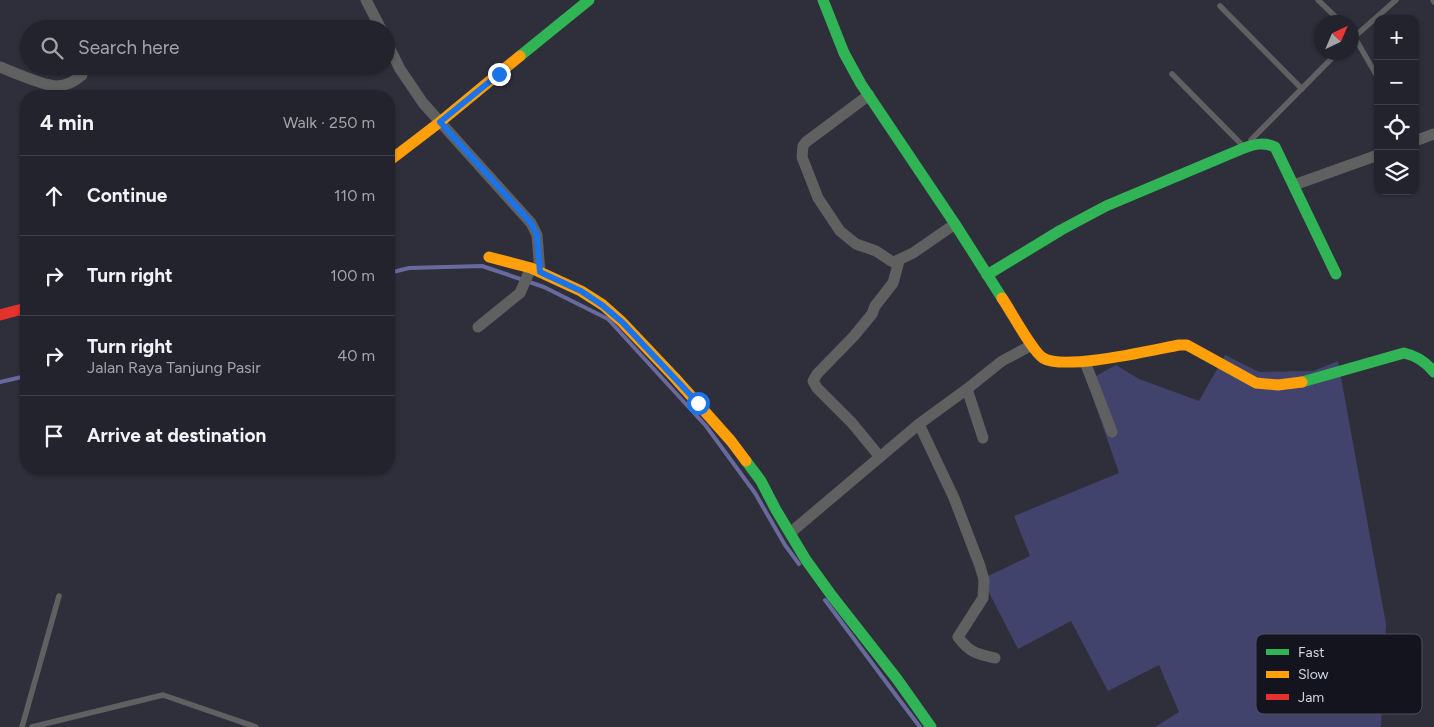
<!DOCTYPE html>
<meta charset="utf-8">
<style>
body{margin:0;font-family:Figtree,sans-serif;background:#2a2b34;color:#f1f3f6}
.controls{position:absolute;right:15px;top:15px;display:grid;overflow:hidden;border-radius:10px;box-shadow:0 1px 4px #0004}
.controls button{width:45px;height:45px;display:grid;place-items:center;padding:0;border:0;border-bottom:1px solid #3f4048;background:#22232c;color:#f1f3f6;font:25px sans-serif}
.compass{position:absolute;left:1314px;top:15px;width:45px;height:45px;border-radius:50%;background:#22232c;box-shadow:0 1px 4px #0004;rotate:44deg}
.stop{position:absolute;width:15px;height:15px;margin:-11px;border:4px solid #1a73e8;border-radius:50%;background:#fff}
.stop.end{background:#1a73e8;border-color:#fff;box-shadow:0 1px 5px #0008}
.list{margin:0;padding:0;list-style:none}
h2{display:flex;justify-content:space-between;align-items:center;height:65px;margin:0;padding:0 20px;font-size:21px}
h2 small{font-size:16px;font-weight:400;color:#a2a4a9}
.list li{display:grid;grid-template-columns:32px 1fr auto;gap:15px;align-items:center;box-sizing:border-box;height:80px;padding:0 20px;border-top:1px solid #3f4048}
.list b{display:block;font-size:19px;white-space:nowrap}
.list p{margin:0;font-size:16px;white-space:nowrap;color:#a2a4a9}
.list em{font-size:16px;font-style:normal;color:#a2a4a9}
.icon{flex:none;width:28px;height:28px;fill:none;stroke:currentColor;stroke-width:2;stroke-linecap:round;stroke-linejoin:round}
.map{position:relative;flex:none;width:1434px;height:727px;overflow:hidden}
.search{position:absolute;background:#22232c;box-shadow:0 1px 4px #0004;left:20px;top:20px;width:375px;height:55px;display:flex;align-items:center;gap:12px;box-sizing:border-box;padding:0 18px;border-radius:28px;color:#a2a4a9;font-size:19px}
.panel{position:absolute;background:#22232c;box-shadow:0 1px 4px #0004;left:20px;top:90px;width:375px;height:385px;border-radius:20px}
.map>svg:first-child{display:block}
.green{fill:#42436d}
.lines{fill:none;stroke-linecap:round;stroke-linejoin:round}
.stream{stroke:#686a9e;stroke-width:4}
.lane{stroke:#616061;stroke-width:5.5}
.street{stroke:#616061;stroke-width:11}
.fast{stroke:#30b455;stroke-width:11}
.slow{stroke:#ff9f0a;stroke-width:11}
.jam{stroke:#e5322d;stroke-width:11}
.route{stroke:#1a73e8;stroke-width:6}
.key{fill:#13141e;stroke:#4d4e59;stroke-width:1}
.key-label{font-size:14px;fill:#d4d6e4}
</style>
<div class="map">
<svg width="1434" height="727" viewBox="0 0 1434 727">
<rect width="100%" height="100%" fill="#2e2f3b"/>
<polygon class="green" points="1225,355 1259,372 1313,371 1338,361 1386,624 1381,727 1155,727 1179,712 1159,665 1108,691 1071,621 1018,649 982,579 1030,556 1014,516 1119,473 1087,381 1116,365 1139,379 1199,401"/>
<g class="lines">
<g class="stream">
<polyline points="389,273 409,268 482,266 544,287 608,319 706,426 755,493 785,545 799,564"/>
<polyline points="0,382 26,376"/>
<polyline points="825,600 898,698 920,727"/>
</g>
<g class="lane">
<polyline points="1318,0 1341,22"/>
<polyline points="1433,0 1434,2"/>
<polyline points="1220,6 1302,89"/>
<polyline points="1352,33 1354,36 1378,78"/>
<polyline points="1352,39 1396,0"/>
<polyline points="1172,74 1243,146"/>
<polyline points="1251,140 1338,52"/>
<polyline points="22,727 59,596"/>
<polyline points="32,727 163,695 256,727"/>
</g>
<g class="street">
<polyline points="366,0 381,29"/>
<polyline points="386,41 400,69 423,103 531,223 537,235 540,272"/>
<path d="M0,67C13,72 44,86 57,86C66,86 75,81 82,75"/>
<polyline points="869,95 806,142 803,146 802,157 818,198 840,231 856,244 876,251 891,261 894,262 913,253 955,224"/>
<polyline points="1415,141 1434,134"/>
<polyline points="1294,185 1378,155"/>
<polyline points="478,327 520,293 530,270"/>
<polyline points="1085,362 1112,432"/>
<polyline points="967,389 983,438"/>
<path d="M919,424L954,498L980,566L984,580L983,598L958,637C970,653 977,654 995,658"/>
<polyline points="880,457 852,423 817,388 813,381 817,374 854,336 872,314 875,306 893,283 899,261"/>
<polyline points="790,533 919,424 967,389 1002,361 1032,345"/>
</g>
<g class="fast">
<polyline points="823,0 844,53 861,84 955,224 1002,298"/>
<polyline points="520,56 589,0"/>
<path d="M987,275L1061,230L1106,206L1244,148C1255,144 1264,142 1275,147L1336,274"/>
<path d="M1302,382L1404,353C1417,356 1426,362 1434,372"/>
<polyline points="746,461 761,481 776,510 806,560 832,596 897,679 931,727"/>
</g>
<g class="slow">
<polyline points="389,161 440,122 520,56"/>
<polyline points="489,257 531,268 581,291 603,305 621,321 675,378 731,441 746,461"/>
<path d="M1002,298C1011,311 1032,351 1043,358C1064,371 1152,350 1179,345H1187L1256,383L1278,385L1302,382"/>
</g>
<polyline class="jam" points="0,315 26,308"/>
</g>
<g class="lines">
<polyline class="route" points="499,74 440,122 531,223 537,235 540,272 581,291 602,305 622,322 698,403"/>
</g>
<rect x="1256" y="634" width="166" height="80" rx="8" class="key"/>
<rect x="1266" y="649" width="23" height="6" fill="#30b455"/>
<rect x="1266" y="671" width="23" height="7" fill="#ff9f0a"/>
<rect x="1266" y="694" width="23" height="6" fill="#e5322d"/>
<g class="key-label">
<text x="1298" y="657">Fast</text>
<text x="1298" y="679">Slow</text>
<text x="1298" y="702">Jam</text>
</g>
</svg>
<div class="controls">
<button>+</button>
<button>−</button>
<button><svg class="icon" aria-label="locate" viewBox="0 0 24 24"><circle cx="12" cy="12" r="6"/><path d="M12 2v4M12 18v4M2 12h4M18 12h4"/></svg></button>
<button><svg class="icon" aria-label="layers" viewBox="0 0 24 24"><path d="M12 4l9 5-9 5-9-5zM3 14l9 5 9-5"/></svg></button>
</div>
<svg class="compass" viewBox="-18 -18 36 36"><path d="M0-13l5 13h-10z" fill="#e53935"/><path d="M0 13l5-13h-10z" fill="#a2a4a9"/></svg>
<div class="stop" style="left:698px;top:403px"></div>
<div class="stop end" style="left:499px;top:74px"></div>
<div class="search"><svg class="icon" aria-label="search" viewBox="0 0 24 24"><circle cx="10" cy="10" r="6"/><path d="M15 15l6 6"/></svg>Search here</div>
<section class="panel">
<h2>4 min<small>Walk · 250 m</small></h2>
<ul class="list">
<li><svg class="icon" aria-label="ahead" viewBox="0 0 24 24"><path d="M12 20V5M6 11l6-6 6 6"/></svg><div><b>Continue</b></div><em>110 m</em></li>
<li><svg class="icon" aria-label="right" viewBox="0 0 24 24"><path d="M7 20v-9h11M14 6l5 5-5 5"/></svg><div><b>Turn right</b></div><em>100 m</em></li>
<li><svg class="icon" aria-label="right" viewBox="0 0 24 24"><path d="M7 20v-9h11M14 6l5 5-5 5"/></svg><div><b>Turn right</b><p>Jalan Raya Tanjung Pasir</p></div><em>40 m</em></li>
<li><svg class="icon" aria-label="arrive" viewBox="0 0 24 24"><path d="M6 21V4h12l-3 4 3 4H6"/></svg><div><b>Arrive at destination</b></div></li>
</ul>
</section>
</div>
